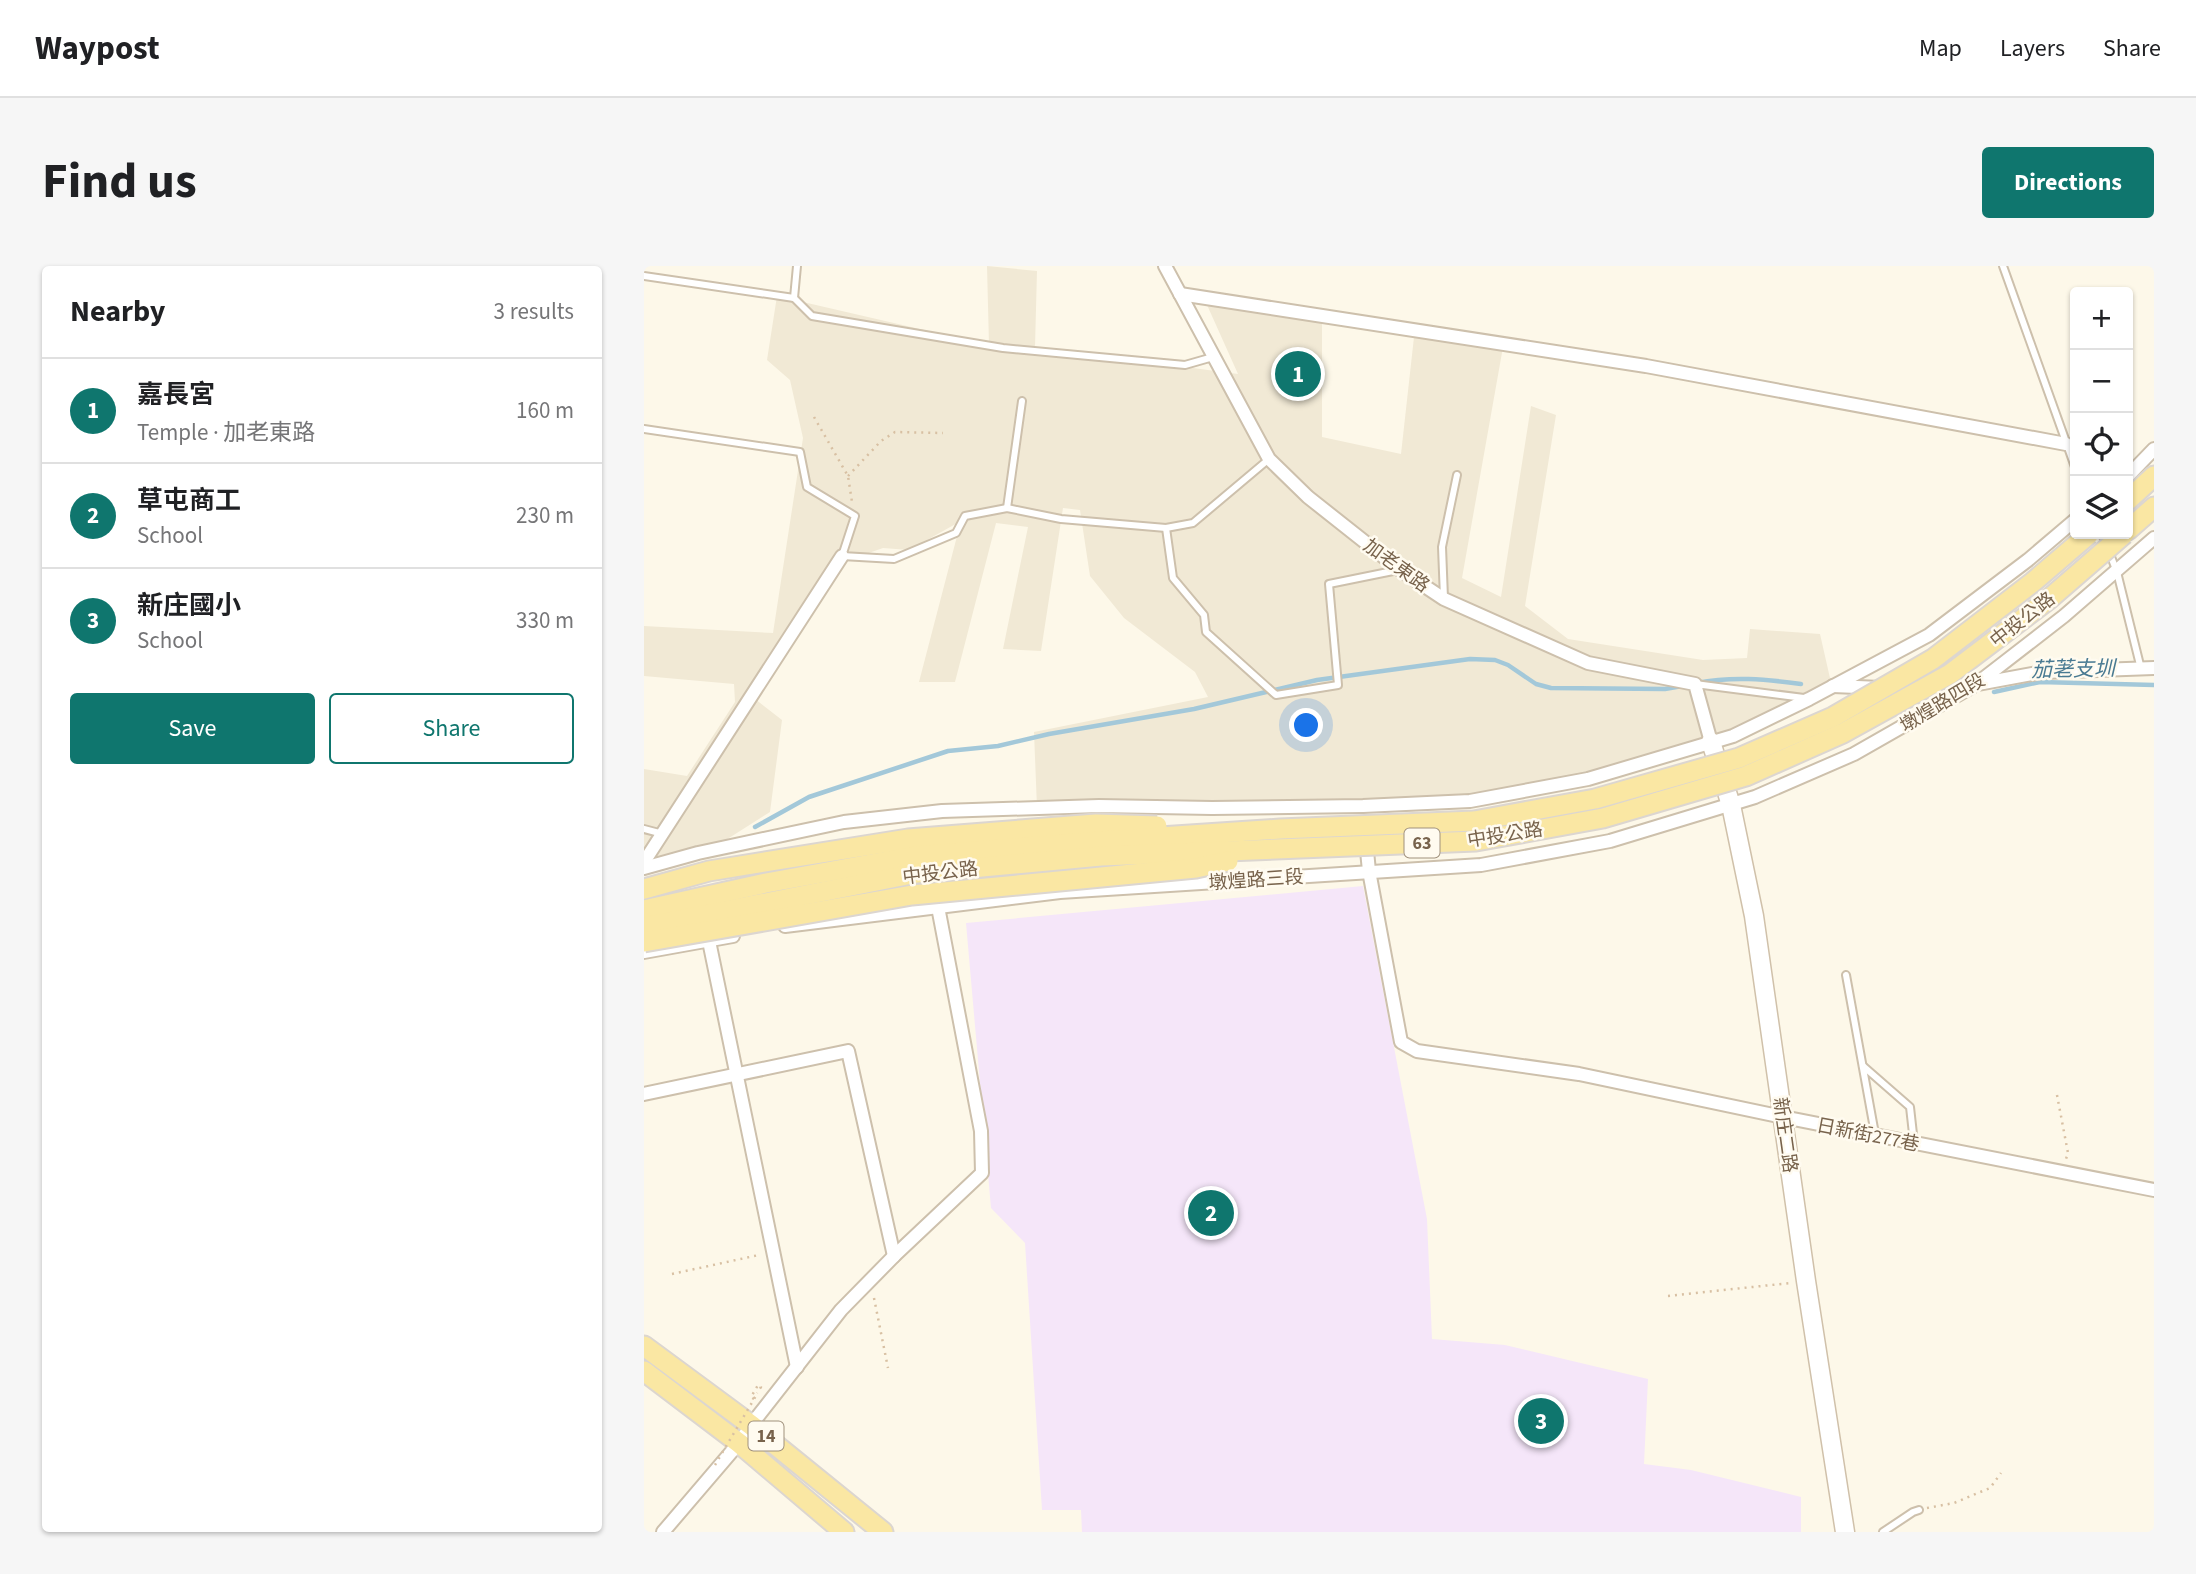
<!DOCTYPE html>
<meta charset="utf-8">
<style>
body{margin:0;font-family:"Source Sans 3","Noto Sans TC",sans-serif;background:#f6f6f6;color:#202124}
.controls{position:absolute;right:21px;top:21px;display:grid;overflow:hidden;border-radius:7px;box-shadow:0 2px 5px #0004}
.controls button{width:63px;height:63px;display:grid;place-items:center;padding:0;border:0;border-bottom:2px solid #e0e0e0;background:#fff;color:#202124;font:35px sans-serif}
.you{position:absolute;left:663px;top:460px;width:24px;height:24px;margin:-18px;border:5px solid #fff;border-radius:50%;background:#1a73e8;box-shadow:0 0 0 10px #1a73e833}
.badge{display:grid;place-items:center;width:46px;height:46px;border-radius:50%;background:#0f766e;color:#fff;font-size:23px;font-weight:700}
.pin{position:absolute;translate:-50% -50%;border:4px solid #fff;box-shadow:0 2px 7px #0006}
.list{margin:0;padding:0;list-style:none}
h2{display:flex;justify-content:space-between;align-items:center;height:91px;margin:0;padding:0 28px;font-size:30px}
h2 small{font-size:23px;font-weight:400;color:#757577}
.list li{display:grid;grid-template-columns:46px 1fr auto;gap:21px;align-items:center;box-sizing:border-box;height:105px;padding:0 28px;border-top:2px solid #e0e0e0}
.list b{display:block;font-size:26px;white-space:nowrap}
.list p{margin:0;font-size:23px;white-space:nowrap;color:#757577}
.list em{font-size:23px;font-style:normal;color:#757577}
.actions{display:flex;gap:14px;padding:21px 28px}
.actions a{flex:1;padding:16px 0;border:2px solid #0f766e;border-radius:7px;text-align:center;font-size:24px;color:#0f766e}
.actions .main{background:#0f766e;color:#fff}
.icon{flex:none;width:38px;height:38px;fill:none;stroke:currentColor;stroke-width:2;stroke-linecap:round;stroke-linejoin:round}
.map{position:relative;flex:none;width:1510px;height:1266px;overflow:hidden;border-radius:7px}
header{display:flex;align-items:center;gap:42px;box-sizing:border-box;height:98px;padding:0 35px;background:#fff;border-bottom:2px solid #e0e0e0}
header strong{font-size:33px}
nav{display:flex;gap:38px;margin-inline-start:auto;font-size:24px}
.intro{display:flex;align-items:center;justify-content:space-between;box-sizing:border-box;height:168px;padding:0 42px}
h1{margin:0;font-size:49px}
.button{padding:18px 32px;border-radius:7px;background:#0f766e;color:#fff;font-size:24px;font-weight:700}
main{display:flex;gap:42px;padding:0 42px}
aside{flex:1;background:#fff;border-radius:7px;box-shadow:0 2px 5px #0004}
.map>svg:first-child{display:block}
.residential{fill:#f1e9d5}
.education{fill:#f5e6f9}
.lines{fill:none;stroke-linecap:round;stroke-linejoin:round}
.stream{stroke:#a3c8d9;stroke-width:4.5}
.lane-casing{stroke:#cdc0ac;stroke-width:10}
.street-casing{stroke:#cdc0ac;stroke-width:16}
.secondary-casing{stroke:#d0c1aa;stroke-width:21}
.primary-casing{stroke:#dcd6d0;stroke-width:23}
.path{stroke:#d8c0a3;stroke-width:2.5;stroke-dasharray:2 5;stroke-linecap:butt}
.lane{stroke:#fff;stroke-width:6}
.street{stroke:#fff;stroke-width:12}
.secondary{stroke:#fff;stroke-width:18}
.primary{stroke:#fae7a3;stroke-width:19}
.primary-bridge-casing{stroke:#dcd6d0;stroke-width:23;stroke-linecap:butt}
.path-bridge{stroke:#d8c0a3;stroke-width:2.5;stroke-dasharray:2 5;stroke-linecap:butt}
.primary-bridge{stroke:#fae7a3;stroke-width:19}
.labels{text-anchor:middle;stroke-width:5;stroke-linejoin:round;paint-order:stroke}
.shield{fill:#fffbf0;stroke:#a0917d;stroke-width:2}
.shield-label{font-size:18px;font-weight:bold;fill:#78634c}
.street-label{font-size:19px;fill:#78634c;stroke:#fffbf0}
.water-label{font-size:21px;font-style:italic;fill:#497a92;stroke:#fffbf0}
</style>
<header>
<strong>Waypost</strong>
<nav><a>Map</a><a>Layers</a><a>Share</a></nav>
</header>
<div class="intro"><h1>Find us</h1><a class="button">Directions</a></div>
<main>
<aside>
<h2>Nearby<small>3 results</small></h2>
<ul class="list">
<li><span class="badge">1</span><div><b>嘉長宮</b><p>Temple · 加老東路</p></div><em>160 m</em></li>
<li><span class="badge">2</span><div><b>草屯商工</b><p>School</p></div><em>230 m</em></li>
<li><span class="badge">3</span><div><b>新庄國小</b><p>School</p></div><em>330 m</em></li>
</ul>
<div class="actions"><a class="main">Save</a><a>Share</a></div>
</aside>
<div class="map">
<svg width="1510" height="1266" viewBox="0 0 1510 1266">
<rect width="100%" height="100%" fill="#fdf8e9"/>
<polygon class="residential" points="343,0 393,5 391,81 594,108 559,30 678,46 678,171 757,188 771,62 859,81 818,312 857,331 887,140 912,149 881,340 924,373 1059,394 1103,392 1106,363 1176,368 1188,421 1096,466 968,505 788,535 393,542 390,466 564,431 551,406 480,352 446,310 436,244 419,242 397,385 359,383 384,261 352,257 311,416 275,416 317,255 265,284 239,282 196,297 111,433 138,454 126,546 74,579 0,599 0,503 43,510 91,436 90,418 0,410 0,360 129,367 159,172 146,114 123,94 133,30 345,79"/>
<polygon class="education" points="719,620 783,953 788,1073 861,1079 1004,1113 1000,1198 1047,1204 1157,1231 1157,1266 438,1266 437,1244 398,1244 381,977 347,942 322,657"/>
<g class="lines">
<g class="stream">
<path d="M1053,417C1088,410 1121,413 1157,418"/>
<polyline points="1350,426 1396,416 1510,419"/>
<polyline points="111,561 165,531 304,485 354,480 405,468 550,443 673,414 826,393 851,394 864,399 892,418 907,422 1021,423 1038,420"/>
</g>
<defs>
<g id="lane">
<polyline points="1359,0 1431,201"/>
<polyline points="0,10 150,32 168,50 359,82 541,99 569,91"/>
<polyline points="150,32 153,0"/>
<polyline points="0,163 156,186 163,221 211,250 198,290 250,293 312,267 321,250 363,242 417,253 522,262 549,257 625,193"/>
<polyline points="363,242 378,135"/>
<polyline points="522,262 529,312 560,349 562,366 632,429 694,419 685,318 754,304"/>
<polyline points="1458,268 1473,306 1497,403"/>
<polyline points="800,332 798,281 813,209"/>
<polyline points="1051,418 1160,432"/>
<polyline points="0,563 19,568"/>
<polyline points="1202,709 1231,868"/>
<polyline points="1219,800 1266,841 1270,877"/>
<polyline points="1239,1266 1269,1246 1275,1244"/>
</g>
<g id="street">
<polyline points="521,0 625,193 664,231 755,303 800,333 944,397 1051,418 1067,476"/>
<polyline points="536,28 1002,100 1422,178"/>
<polyline points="1484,210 1510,183"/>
<polyline points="1189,420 1237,422"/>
<polyline points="1280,424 1296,425 1399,406 1510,402"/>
<polyline points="722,575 725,605 757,776 773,785 935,808 1139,851 1510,924"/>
<polyline points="0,596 198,290"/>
<polyline points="0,602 54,587 200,556 298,545 455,540 568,542 719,540 826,535 944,513 1089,470 1165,433 1285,369 1384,294 1431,254"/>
<polyline points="141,660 416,626 837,599 966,575 1111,531 1210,488 1331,419 1420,350 1510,272"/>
<polyline points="65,675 153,1101"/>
<polyline points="0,686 89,670"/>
<polyline points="0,828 204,785 250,990"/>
<polyline points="19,1266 95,1177 107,1159 197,1044 250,990 338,907 337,865 294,641"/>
</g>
<polyline id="secondary" points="1067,476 1087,539 1110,650 1162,1015 1201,1266"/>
<g id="primary">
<polyline points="1484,234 1510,210"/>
<polyline points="1484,264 1510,241"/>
<polyline points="0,1080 107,1159 239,1266"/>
<polyline points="0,1105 95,1177 200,1266"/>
</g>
</defs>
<use href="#lane" class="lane-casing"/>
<use href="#street" class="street-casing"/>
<use href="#secondary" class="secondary-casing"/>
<use href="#primary" class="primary-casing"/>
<g class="path">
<polyline points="170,151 204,210 208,236"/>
<polyline points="204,210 237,175 251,166 299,167"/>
<polyline points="1413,829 1424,887 1422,893"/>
<polyline points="28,1008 115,989"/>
<polyline points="1024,1030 1146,1017"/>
<polyline points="230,1032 244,1102"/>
<polyline points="110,1133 107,1131 114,1119 117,1121 113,1127"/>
<polyline points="1283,1242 1310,1237 1346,1222 1357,1207"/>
</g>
<use href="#lane" class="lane"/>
<use href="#street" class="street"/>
<use href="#secondary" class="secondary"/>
<use href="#primary" class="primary"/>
<defs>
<g id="primary-bridge">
<polyline points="0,623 65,605 264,573 452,558 513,560"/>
<polyline points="0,644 122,617 271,590 456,575 636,563 830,555 951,533 1095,492 1189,451 1289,393 1389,316 1445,268"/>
<polyline points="0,661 273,607 457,590 832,575 959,552 1102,510 1199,467 1306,408 1405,333 1480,268"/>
<polyline points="0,676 268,629 552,602 584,595"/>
</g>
</defs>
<use href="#primary-bridge" class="primary-bridge-casing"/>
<polyline class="path-bridge" points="71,1199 113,1128"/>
<use href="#primary-bridge" class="primary-bridge"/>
</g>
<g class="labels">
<g class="shield">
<rect x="760.5" y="562.5" width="35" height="29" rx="5"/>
<rect x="104.5" y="1155.5" width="35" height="29" rx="5"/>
</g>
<g class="shield-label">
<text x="778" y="583">63</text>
<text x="122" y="1176">14</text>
</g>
<g class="street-label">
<text transform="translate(753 299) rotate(36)" y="7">加老東路</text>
<text transform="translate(1378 353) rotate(-38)" y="7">中投公路</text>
<text transform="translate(1298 436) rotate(-31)" y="7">墩煌路四段</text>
<text transform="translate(861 568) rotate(-9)" y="7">中投公路</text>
<text transform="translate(296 606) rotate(-7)" y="7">中投公路</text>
<text transform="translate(612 613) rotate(-4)" y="7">墩煌路三段</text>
<text transform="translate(1224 868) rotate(11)" y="7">日新街277巷</text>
<text transform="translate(1142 869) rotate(82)" y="7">新庄二路</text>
</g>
<g class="water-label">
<text transform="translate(1429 403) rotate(-1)" y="7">茄荖支圳</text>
</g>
</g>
</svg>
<div class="controls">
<button>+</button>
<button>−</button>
<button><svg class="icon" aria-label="locate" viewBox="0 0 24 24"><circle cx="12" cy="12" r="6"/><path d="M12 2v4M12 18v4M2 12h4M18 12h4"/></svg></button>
<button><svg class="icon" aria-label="layers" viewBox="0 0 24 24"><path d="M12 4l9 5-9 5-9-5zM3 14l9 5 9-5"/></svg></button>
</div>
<div class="you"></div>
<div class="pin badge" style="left:654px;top:108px">1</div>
<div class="pin badge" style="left:567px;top:947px">2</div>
<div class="pin badge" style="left:897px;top:1155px">3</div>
</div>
</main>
